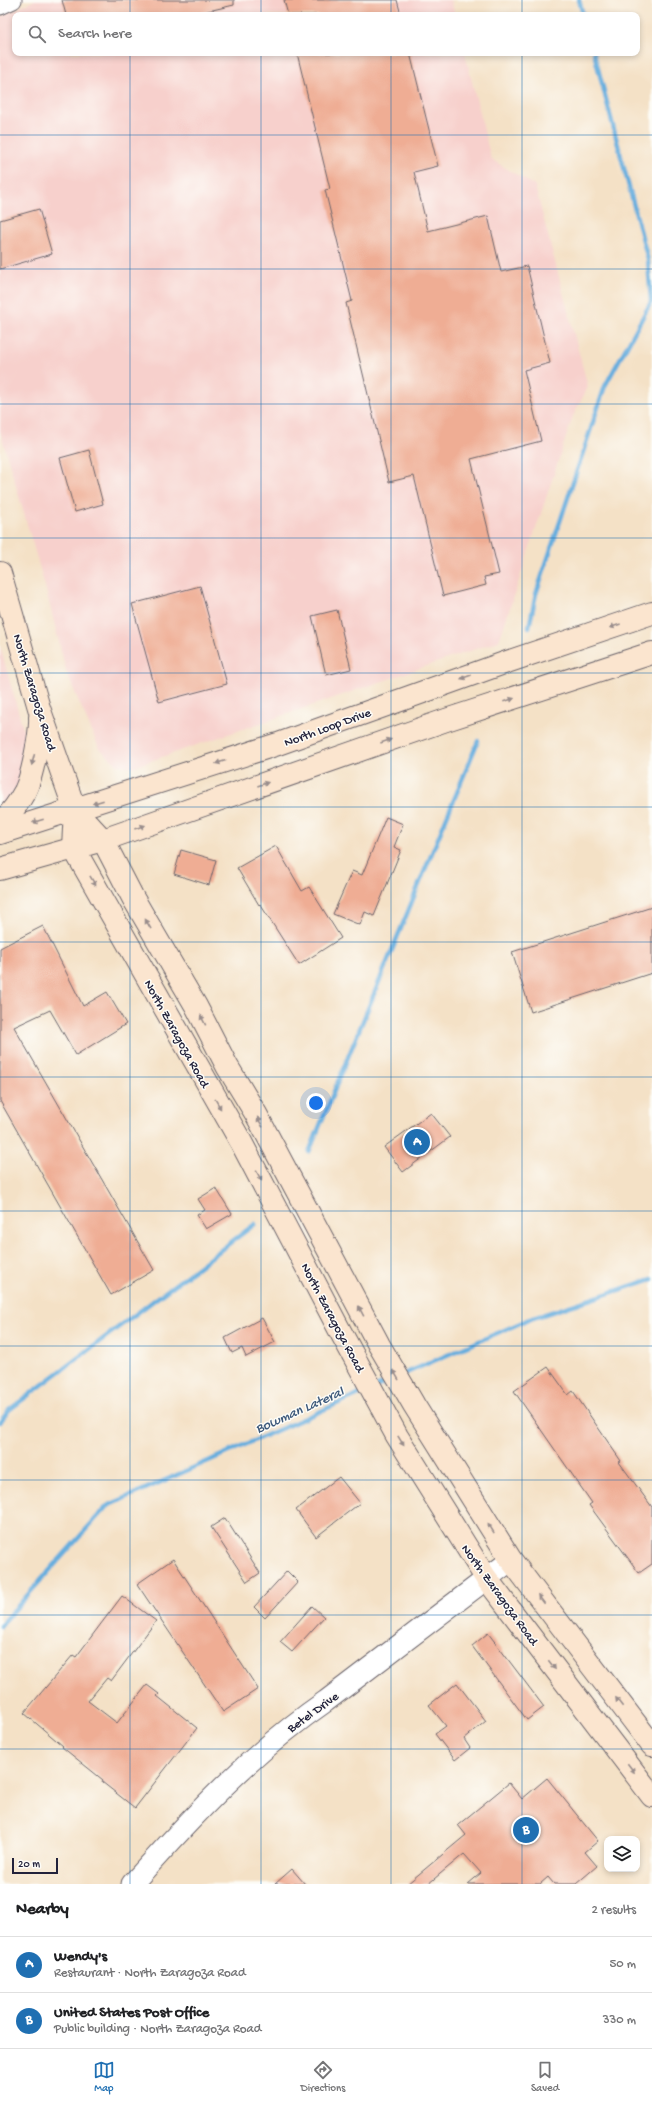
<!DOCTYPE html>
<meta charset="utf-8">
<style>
body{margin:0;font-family:"Gochi Hand",sans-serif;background:#f6f6f6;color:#202124}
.controls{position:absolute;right:12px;bottom:12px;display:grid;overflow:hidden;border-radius:8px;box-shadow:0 2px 6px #0003}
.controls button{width:36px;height:36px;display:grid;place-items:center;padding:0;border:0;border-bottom:1px solid #e0e0e0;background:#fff;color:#202124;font:20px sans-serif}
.scale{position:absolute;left:12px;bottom:10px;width:46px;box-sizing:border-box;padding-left:4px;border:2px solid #22223b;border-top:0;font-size:11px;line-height:14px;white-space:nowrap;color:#22223b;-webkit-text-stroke:3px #fdfcf7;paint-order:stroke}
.you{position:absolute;left:316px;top:1103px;width:14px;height:14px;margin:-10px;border:3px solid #fff;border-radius:50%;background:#1a73e8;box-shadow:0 0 0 6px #1a73e833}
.badge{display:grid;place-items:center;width:26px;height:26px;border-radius:50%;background:#1f6fb2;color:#fff;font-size:13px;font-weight:700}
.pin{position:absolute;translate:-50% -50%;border:2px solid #fff;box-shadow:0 1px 4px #0006}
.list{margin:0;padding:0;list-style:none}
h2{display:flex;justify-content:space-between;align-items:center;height:52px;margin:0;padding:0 16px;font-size:17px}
h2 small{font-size:13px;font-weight:400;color:#757577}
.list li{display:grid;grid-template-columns:26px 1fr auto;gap:12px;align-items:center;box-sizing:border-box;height:56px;padding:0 16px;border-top:1px solid #e0e0e0}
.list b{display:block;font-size:15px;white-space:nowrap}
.list p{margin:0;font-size:13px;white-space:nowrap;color:#757577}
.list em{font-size:13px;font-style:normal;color:#757577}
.icon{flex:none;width:22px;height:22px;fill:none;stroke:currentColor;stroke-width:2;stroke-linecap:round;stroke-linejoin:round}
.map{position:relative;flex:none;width:652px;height:1884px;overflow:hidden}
.search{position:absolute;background:#fff;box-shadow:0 2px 6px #0003;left:12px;right:12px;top:12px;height:44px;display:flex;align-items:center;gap:10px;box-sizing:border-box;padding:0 14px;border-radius:8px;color:#757577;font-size:15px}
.sheet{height:164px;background:#fff}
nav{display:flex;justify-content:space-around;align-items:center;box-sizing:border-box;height:56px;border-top:1px solid #e0e0e0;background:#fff;font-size:11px;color:#757577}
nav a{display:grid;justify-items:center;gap:2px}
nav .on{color:#1f6fb2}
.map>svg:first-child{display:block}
.built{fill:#f7d0cc}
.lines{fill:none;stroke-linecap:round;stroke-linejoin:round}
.stream{stroke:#68aede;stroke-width:4.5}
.building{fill:#efad94}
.minor-casing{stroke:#6c656c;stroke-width:19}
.tertiary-casing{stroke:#6c656c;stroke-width:23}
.secondary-casing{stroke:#6c656c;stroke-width:24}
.minor{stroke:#fff;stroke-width:17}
.tertiary{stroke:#fff;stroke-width:21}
.secondary{stroke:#fbe5cf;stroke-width:22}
.oneway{fill:#998d8c}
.grid{fill:none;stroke:#1f6fb2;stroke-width:1;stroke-opacity:0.55}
.labels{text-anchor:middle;stroke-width:3;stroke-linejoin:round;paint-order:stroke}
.street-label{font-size:13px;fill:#22223b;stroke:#fdfcf7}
.water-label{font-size:14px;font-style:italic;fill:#3e5a7c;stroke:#fdfcf7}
</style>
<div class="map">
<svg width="652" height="1884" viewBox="0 0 652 1884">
<rect width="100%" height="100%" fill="#fdfcf7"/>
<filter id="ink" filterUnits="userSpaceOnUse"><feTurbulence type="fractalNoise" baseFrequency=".025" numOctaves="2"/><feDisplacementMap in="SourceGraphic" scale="8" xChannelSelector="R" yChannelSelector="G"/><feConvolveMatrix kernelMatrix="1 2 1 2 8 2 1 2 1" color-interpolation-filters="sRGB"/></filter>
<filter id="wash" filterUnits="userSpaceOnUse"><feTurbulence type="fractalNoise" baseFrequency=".012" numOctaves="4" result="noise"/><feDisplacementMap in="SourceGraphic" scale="16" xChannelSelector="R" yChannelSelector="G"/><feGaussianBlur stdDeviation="0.9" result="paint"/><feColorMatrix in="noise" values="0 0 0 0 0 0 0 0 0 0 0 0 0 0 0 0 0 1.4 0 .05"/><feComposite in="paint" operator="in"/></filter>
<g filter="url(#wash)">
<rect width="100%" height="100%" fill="#f4e1c6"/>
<g class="built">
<polygon points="35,0 451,0 455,15 15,15 15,53 465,53 491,159 535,186 588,387 573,416 499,641 133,767 118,765 99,748 67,674 45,586 0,431 0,17"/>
<polygon points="0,646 25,736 27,757 24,777 0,812"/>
</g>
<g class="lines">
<g class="stream">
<polyline points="579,0 583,15"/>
<polyline points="529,627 536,594 605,386 651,302 648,260 594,53"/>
<polyline points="309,1152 478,741"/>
<polyline points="404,1374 527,1320 652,1279"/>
<polyline points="376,1387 393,1379"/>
<polyline points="0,1422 9,1410 255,1224"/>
<polyline points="0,1626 107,1506 366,1391"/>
</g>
</g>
<g id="blocks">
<g class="building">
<polygon points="62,0 234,0 234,5 191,15 66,15"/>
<polygon points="284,0 397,0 401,15 288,15"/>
<polygon points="297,53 410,53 438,166 414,172 428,231 488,216 501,272 527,266 550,363 524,370 541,441 471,459 499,574 484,577 486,585 443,596 414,476 389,482 346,303 352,301 325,190 330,189"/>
<polygon points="39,209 52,254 0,269 0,220"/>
<polygon points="89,450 103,504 75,512 60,458"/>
<polygon points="200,586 227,684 159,702 132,604"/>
<polygon points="337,610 351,669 326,675 312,616"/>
<polygon points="386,817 403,824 394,847 401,850 374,916 365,912 360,925 333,914 352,871 362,875"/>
<polygon points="276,846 302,891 309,887 341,938 299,965 260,904 259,905 237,868"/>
<polygon points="181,850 216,860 209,885 174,874"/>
<polygon points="652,907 652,973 531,1012 512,952"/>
<polygon points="43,926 83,1006 107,992 126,1024 76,1055 50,1010 14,1027 154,1270 111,1295 0,1101 0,948"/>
<polygon points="431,1113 450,1137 403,1172 384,1147"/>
<polygon points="216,1188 232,1214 206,1229 197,1215 205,1210 198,1199"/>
<polygon points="262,1318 275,1342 246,1357 242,1348 232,1353 225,1338"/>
<polygon points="548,1367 568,1395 573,1391 621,1461 619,1462 652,1507 652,1564 639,1573 589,1505 592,1503 514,1391"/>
<polygon points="339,1477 360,1503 316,1537 296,1510"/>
<polygon points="225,1518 260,1573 247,1582 211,1527"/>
<polygon points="173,1559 258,1689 223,1712 137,1584"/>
<polygon points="287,1571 298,1582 265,1618 254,1607"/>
<polygon points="122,1596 156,1621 111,1681 107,1678 88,1701 117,1723 147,1685 159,1694 157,1696 197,1728 135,1808 102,1782 103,1780 62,1747 63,1746 24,1713 73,1655 76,1657"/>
<polygon points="312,1606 324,1617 292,1652 280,1642"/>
<polygon points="488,1633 544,1707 527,1720 472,1646"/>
<polygon points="457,1683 486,1721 464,1739 470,1748 455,1760 435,1734 446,1726 429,1705"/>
<polygon points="547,1778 598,1841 585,1852 597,1866 576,1884 554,1884 548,1877 540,1884 468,1884 481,1873 464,1854 428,1884 407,1884 466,1835 458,1825 509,1783 522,1799"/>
<polygon points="292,1869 305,1884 275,1884"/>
</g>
</g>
</g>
<g filter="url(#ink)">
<use href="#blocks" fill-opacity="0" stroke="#6c656c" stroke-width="1"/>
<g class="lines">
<defs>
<polyline id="minor" points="0,6 13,0"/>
<path id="tertiary" d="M132,1884C192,1817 252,1752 326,1701L511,1560"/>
<g id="secondary">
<polyline points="0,573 39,708 75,810 73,847 241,1142 339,1329 397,1436 486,1578 652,1796"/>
<polyline points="75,810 103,840 133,898 196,1006 227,1066 256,1114 379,1345 414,1405 511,1560 652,1745"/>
<path d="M0,823C11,814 18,804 25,791C32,777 41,733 40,717"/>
<polyline points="0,833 278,744 504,663 652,613"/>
<polyline points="0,869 103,840 446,720 652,653"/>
</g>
</defs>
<use href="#minor" class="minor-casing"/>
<use href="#tertiary" class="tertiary-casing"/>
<use href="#secondary" class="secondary-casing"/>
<use href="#minor" class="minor"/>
<use href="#tertiary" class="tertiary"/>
<use href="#secondary" class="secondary"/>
</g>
<defs><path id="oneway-solid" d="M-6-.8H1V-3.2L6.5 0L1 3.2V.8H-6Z"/></defs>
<g class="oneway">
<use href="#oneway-solid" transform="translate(615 626) rotate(161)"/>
<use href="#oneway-solid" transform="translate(466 677) rotate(160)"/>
<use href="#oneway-solid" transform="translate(509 700) rotate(-18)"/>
<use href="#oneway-solid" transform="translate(386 741) rotate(-19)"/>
<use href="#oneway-solid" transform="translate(33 760) rotate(104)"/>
<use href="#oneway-solid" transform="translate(221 762) rotate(162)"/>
<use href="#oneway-solid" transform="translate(263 784) rotate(-19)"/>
<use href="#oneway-solid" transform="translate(98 802) rotate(162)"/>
<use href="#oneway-solid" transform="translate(38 821) rotate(163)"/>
<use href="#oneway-solid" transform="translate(140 827) rotate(-19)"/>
<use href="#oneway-solid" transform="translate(93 881) rotate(59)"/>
<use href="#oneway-solid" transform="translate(148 924) rotate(-120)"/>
<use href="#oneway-solid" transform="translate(203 1020) rotate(-117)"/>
<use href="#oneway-solid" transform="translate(218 1104) rotate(60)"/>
<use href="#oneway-solid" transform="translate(260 1122) rotate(-118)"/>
<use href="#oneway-solid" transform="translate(259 1176) rotate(62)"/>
<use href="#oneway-solid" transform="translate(361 1311) rotate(-118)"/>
<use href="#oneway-solid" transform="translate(396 1375) rotate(-120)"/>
<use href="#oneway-solid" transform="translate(401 1441) rotate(58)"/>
<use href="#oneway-solid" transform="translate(491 1528) rotate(-122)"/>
<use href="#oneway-solid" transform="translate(541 1599) rotate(-127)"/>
<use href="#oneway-solid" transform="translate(552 1665) rotate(53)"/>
<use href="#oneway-solid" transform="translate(619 1702) rotate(-127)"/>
<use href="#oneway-solid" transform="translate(631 1768) rotate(53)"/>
</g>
</g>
<path class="grid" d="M130,0V15M261,0V15M391,0V15M522,0V15M130,53V1884M261,53V1884M391,53V1884M522,53V1884M0,135H652M0,269H652M0,404H652M0,538H652M0,673H652M0,807H652M0,942H652M0,1077H652M0,1211H652M0,1346H652M0,1480H652M0,1615H652M0,1749H652"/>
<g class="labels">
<g class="street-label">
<text transform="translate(36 692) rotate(73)" y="5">North Zaragoza Road</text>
<text transform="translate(327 726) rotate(-20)" y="5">North Loop Drive</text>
<text transform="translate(178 1033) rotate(61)" y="5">North Zaragoza Road</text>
<text transform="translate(334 1317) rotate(62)" y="5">North Zaragoza Road</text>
<text transform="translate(501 1594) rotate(54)" y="5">North Zaragoza Road</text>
<text transform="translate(312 1711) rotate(-36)" y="5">Betel Drive</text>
</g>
<g class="water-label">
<text transform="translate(299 1409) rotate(-24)" y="5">Bowman Lateral</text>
</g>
</g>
</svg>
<div class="controls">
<button><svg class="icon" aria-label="layers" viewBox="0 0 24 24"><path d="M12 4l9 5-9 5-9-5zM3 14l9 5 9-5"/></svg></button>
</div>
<div class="scale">20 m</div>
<div class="you"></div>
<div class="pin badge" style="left:417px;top:1142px">A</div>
<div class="pin badge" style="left:526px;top:1830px">B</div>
<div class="search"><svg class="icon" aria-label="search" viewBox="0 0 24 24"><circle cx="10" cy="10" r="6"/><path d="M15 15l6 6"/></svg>Search here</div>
</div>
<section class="sheet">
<h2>Nearby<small>2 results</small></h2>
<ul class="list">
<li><span class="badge">A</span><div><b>Wendy's</b><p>Restaurant · North Zaragoza Road</p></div><em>50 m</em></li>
<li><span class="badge">B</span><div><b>United States Post Office</b><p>Public building · North Zaragoza Road</p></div><em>330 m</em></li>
</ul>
</section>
<nav>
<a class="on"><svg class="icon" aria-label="map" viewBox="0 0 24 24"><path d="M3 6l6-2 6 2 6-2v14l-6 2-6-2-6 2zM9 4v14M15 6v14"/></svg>Map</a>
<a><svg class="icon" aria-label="directions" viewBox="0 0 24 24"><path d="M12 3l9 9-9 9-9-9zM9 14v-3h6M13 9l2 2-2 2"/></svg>Directions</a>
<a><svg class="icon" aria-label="saved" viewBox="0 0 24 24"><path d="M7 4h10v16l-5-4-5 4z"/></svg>Saved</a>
</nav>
